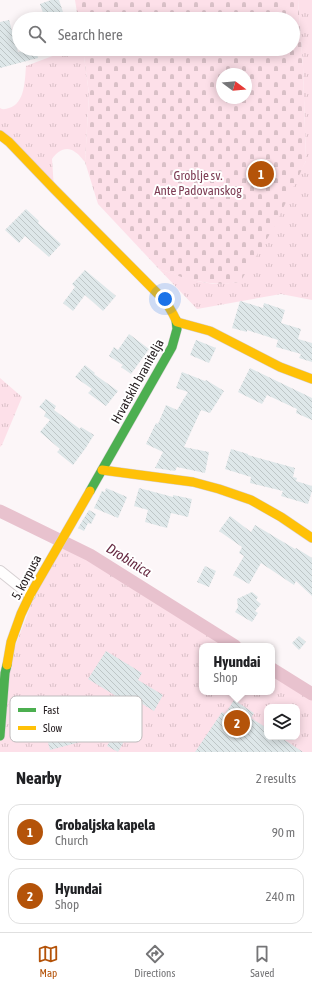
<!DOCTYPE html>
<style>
body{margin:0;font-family:"Asap Condensed",sans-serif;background:#f2f2f2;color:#202124}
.controls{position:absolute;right:12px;bottom:12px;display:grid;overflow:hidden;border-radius:8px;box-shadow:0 2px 10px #0003}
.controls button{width:36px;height:36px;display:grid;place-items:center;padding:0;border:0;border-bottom:1px solid #e0e0e0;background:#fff;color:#202124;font:20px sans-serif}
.compass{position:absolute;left:216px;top:68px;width:36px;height:36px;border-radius:50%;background:#fff;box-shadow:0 2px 10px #0003;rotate:106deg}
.you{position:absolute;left:165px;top:299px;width:14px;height:14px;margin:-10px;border:3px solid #fff;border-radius:50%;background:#1a73e8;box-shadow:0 0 0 6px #1a73e833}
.badge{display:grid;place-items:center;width:26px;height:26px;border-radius:50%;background:#b45309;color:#fff;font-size:13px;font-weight:700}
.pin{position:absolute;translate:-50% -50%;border:2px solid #fff;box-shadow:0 1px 4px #0006}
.popup{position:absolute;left:199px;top:643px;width:76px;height:52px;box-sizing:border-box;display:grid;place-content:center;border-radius:8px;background:#fff;filter:drop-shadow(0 1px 3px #0005);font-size:13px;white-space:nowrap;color:#757577}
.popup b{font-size:15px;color:#202124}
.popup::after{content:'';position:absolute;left:50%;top:100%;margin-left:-8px;border:8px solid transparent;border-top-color:#fff}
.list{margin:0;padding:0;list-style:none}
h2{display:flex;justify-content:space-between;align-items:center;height:52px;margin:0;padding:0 16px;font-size:17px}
h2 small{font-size:13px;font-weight:400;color:#757577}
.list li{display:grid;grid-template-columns:26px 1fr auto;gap:12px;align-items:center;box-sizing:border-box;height:56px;margin:0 8px 8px;padding:0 8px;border:1px solid #e0e0e0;border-radius:12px}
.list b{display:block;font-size:15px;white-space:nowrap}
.list p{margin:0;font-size:13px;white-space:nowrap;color:#757577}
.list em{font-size:13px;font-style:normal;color:#757577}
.icon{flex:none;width:22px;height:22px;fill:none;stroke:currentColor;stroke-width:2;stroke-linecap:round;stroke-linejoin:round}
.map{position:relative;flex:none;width:312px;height:752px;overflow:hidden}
.search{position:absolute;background:#fff;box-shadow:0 2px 10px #0003;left:12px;right:12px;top:12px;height:44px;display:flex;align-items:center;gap:10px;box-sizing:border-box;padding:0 14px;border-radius:22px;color:#757577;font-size:15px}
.sheet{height:180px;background:#fff}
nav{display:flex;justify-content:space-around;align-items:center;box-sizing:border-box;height:56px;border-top:1px solid #e0e0e0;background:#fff;font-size:11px;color:#757577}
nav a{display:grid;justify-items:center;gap:2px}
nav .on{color:#b45309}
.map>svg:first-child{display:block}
.grass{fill:url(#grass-tufts);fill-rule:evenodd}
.cemetery{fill:url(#cemetery-stones);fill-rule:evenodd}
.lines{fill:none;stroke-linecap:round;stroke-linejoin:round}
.canal{stroke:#e8c2ce;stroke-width:13}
.building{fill:url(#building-back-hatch)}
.street-casing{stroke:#d6d0d2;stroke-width:12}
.fast-casing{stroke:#d6d0d2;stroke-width:10}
.slow-casing{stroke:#d6d0d2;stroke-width:10}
.street{stroke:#fffefe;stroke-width:10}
.fast{stroke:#4caf50;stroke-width:9}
.slow{stroke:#ffc107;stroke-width:9}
.labels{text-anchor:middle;stroke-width:4;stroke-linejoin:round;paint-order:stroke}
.park-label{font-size:13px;fill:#7e3e55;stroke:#fff}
.street-label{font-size:13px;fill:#241d1f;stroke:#fff}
.water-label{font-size:14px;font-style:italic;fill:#652840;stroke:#fff}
.key{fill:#fff;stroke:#bdbbbc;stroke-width:1}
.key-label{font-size:11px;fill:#241d1f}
</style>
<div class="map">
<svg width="312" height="752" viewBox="0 0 312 752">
<defs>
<pattern id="grass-tufts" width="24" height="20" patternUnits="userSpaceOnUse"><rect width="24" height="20" fill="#fde0e9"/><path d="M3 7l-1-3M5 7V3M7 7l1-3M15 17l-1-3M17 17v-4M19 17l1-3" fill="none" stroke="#d9c0c7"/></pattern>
<pattern id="cemetery-stones" width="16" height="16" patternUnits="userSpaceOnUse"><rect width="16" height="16" fill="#fde0e9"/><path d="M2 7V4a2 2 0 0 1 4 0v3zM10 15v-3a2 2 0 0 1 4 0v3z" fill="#d9c0c7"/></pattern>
<pattern id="building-back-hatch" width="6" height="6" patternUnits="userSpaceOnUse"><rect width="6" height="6" fill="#dee7e9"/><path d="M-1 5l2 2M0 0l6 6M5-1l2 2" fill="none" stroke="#bec6c7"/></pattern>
</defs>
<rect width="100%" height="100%" fill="#fcf6f8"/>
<g class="grass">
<path d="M298,0H312V300L281,294L197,309L159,269C175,274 191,281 208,283C218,285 229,283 239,282L306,161L303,67Z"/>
<path d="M71,49H83L89,94L85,162C82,159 79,154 75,152C66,145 57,152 52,159L54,189L0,135V108C3,110 6,109 9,108C25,104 25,79 26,66Z"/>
<polygon points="0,378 22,397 2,445 0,447"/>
<path d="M56,539L90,555L235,646H202V692H272V669L312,694V752H0V736L5,673ZM267,707H297V737H267Z"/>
</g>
<path class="cemetery" d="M75,0H298L303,67L306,161L273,229L240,282L224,284L209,283L190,280L159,269L98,204L85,162L89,94L83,49H293V19H78ZM222,74H246V98H222Z"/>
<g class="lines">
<g class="canal">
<polyline points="0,511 90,555 235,646"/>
<polyline points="272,669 312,694"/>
</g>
</g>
<g class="building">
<polygon points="51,0 59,0 64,15 51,19 45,19 40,4"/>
<polygon points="9,20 18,52 30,49 36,49 38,58 0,68 0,22"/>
<polygon points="253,167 266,167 265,181 253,181 249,177 249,171"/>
<polygon points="26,209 39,221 38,223 61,244 49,257 25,236 19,243 5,230"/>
<polygon points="85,270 116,296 103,311 85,295 73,311 63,303 75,287 72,284"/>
<polygon points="240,301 263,308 264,303 285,310 281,323 301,329 298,339 312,343 312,362 299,358 301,354 276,347 278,340 247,330 247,332 232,328"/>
<polygon points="129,334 149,349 131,374 121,367 123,365 109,356 114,347 118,350"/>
<polygon points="196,340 216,348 209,363 190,355"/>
<polygon points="85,365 95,373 94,374 118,391 106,406 88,393 92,389 75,377"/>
<polygon points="250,368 312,398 312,420 296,413 297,409 267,395 262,404 238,392"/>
<polygon points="182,372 205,381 206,380 224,391 210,413 201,410 184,447 209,452 205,473 177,467 175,471 155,468 163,452 146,444 156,423 158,424 166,405 177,410 188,392 176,388"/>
<polygon points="46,399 56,406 54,410 80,429 81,427 94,435 85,449 73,465 57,452 60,449 40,432 50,420 44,416 46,412 39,407"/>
<polygon points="231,449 248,454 248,455 295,468 293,477 297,478 296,481 312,486 312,491 308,504 281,496 283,491 250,483 251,477 225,469"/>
<polygon points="106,488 127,497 118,518 94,508 102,491 105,492"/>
<polygon points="139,488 173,497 173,495 192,499 188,517 171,513 167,528 145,522 148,510 134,506"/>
<polygon points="89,510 96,514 91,524 88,523 84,531 78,528"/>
<polygon points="230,516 251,532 255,525 295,549 296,548 312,558 312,596 296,581 294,585 261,563 249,584 233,575 244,556 239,553 242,547 219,531"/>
<polygon points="205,566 216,571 209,587 197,582"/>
<polygon points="252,592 258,597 256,600 261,604 255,611 258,613 252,622 235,612 238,607 237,599"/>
<polygon points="299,636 306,642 299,650 292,643"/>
<polygon points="106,651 142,673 138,680 163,695 154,711 129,696 126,702 88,679"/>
<polygon points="42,697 43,700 49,699 52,710 33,716 29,701"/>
<polygon points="234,700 254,713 251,718 267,728 267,737 280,737 303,752 195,752 222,712 225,714"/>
<polygon points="74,723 80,742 50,750 45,731"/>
<polygon points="116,730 127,736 118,752 107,746"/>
</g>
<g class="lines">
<defs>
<polyline id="street" points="0,571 30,595"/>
<g id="fast">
<polyline points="90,491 172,347 177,329 176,320"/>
<polyline points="0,736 5,673 7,665"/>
</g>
<g id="slow">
<polyline points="0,135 9,142 54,189 166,302 173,314 176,320"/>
<polyline points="177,322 210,331 280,367 312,379"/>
<polyline points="102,470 193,482 219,489 251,500 281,517 312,538"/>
<polyline points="7,665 11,642 21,614 30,595 90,491"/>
</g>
</defs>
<use href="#street" class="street-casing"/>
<use href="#fast" class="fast-casing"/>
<use href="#slow" class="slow-casing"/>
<use href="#street" class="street"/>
<use href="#fast" class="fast"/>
<use href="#slow" class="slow"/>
</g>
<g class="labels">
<g class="park-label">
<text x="198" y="180">Groblje sv.<tspan x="198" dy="15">Ante Padovanskog</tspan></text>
</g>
<g class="street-label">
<text transform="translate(137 381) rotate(-61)" y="5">Hrvatskih branitelja</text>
<text transform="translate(26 577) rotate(-62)" y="5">5. korpusa</text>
</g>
<g class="water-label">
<text transform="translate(129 560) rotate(32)" y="5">Drobinica</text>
</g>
</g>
<rect x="10" y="696" width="132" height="46" rx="6" class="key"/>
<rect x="18" y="708" width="18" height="4" fill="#4caf50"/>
<rect x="18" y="726" width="18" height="4" fill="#ffc107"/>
<g class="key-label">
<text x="43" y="714">Fast</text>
<text x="43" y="732">Slow</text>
</g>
</svg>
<div class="controls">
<button><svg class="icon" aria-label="layers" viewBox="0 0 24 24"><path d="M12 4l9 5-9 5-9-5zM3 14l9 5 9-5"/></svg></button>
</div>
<svg class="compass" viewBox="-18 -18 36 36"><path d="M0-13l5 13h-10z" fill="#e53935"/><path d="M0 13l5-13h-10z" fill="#757577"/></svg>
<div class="you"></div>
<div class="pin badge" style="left:261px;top:174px">1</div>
<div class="pin badge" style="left:237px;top:723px">2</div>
<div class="popup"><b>Hyundai</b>Shop</div>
<div class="search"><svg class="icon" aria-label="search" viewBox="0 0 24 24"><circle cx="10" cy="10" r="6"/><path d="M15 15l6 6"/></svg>Search here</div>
</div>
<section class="sheet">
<h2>Nearby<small>2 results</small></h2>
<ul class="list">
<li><span class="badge">1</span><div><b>Grobaljska kapela</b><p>Church</p></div><em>90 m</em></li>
<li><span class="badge">2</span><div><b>Hyundai</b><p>Shop</p></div><em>240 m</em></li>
</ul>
</section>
<nav>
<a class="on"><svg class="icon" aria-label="map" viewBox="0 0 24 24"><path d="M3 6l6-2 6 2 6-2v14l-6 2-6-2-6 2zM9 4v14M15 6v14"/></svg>Map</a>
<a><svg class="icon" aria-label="directions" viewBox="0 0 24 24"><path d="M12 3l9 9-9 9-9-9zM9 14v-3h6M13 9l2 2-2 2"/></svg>Directions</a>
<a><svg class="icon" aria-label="saved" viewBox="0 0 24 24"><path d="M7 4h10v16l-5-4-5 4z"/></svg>Saved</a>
</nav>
